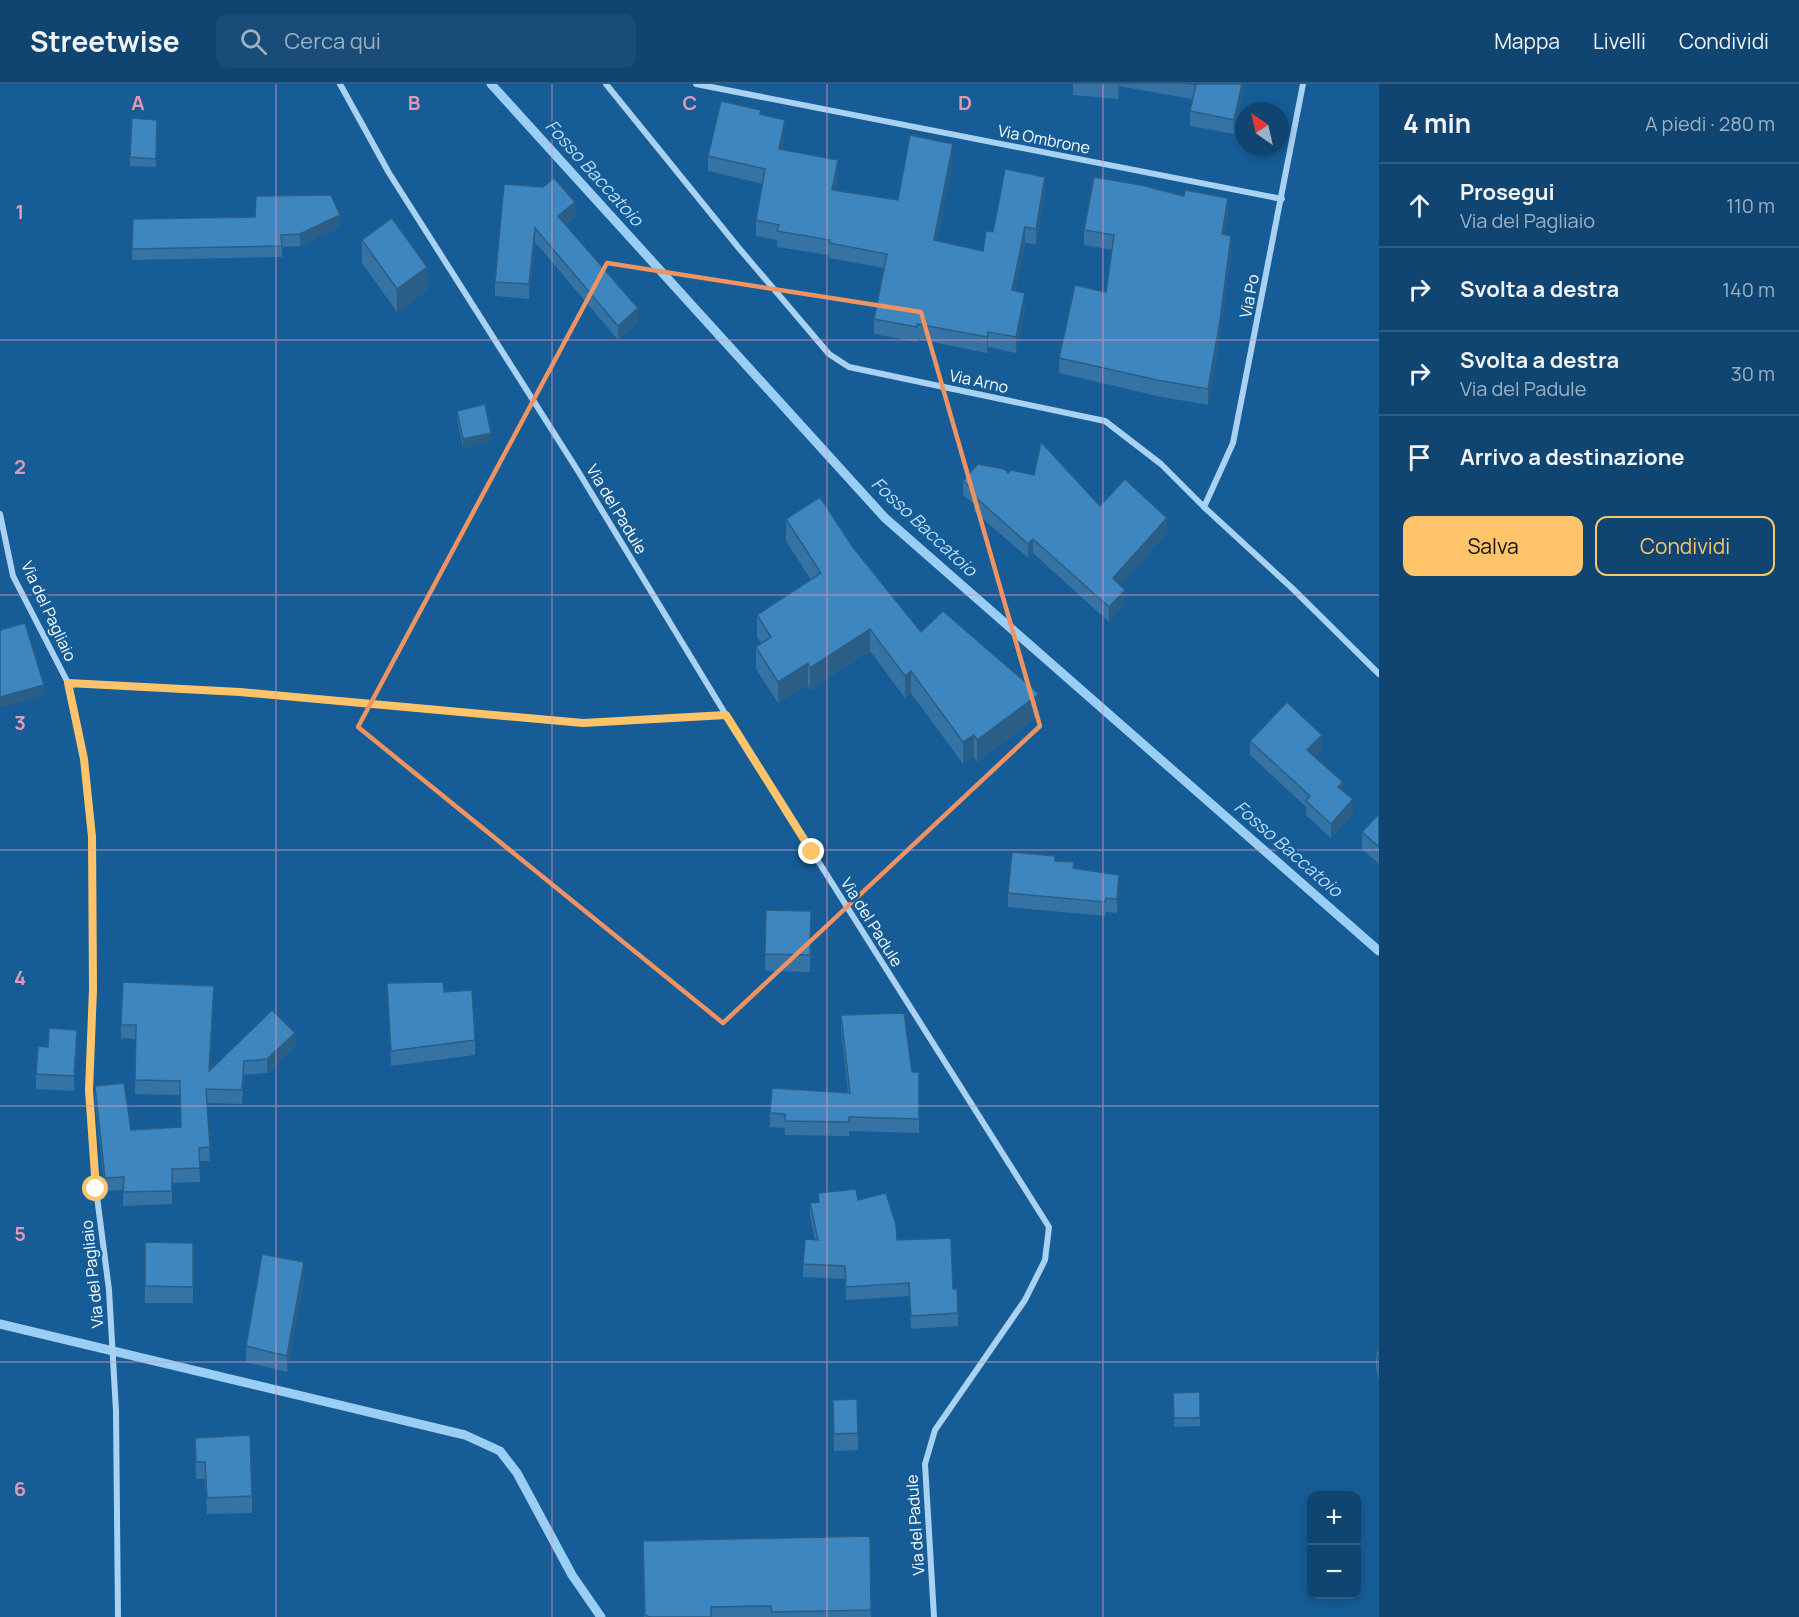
<!DOCTYPE html>
<html lang="it">
<meta charset="utf-8">
<style>
body{margin:0;font-family:Manrope,sans-serif;background:#194c76;color:#f1f3f6}
.controls{position:absolute;right:18px;bottom:18px;display:grid;overflow:hidden;border-radius:12px;box-shadow:0 3px 9px #0003}
.controls button{width:54px;height:54px;display:grid;place-items:center;padding:0;border:0;border-bottom:2px solid #305d84;background:#104571;color:#f1f3f6;font:30px sans-serif}
.compass{position:absolute;left:1235px;top:18px;width:54px;height:54px;border-radius:50%;background:#104571;box-shadow:0 3px 9px #0003;rotate:326deg}
.stop{position:absolute;width:18px;height:18px;margin:-14px;border:4px solid #ffc469;border-radius:50%;background:#fff}
.stop.end{background:#ffc469;border-color:#fff;box-shadow:0 2px 6px #0008}
.list{margin:0;padding:0;list-style:none}
h2{display:flex;justify-content:space-between;align-items:center;height:78px;margin:0;padding:0 24px;font-size:26px}
h2 small{font-size:20px;font-weight:400;color:#9cb1c3}
.list li{display:grid;grid-template-columns:39px 1fr auto;gap:18px;align-items:center;box-sizing:border-box;height:84px;padding:0 24px;border-top:2px solid #305d84}
.list b{display:block;font-size:22px;white-space:nowrap}
.list p{margin:0;font-size:20px;white-space:nowrap;color:#9cb1c3}
.list em{font-size:20px;font-style:normal;color:#9cb1c3}
.actions{display:flex;gap:12px;padding:18px 24px}
.actions a{flex:1;padding:14px 0;border:2px solid #ffc469;border-radius:12px;text-align:center;font-size:21px;color:#ffc469}
.actions .main{background:#ffc469;color:#111}
.icon{flex:none;width:33px;height:33px;fill:none;stroke:currentColor;stroke-width:2;stroke-linecap:round;stroke-linejoin:round}
.map{position:relative;flex:none;width:1379px;height:1533px;overflow:hidden}
header{display:flex;align-items:center;gap:36px;box-sizing:border-box;height:84px;padding:0 30px;background:#104571;border-bottom:2px solid #305d84}
header strong{font-size:28px}
nav{display:flex;gap:33px;margin-inline-start:auto;font-size:21px}
.search{width:420px;height:54px;background:#194c76;display:flex;align-items:center;gap:15px;box-sizing:border-box;padding:0 21px;border-radius:12px;color:#9cb1c3;font-size:22px}
main{display:flex}
aside{flex:1;background:#104571}
.map>svg:first-child{display:block}
.lines{fill:none;stroke-linecap:round;stroke-linejoin:round}
.stream{stroke:#9bcef4;stroke-width:9}
.street{stroke:#a8d1f2;stroke-width:6}
.wall{fill:#3573a4}
.shaded-wall{fill:#2b5e86}
.building{fill:#3e86bf;stroke:#2b5e86;stroke-width:1.5}
.route{stroke:#ffc469;stroke-width:8}
.marked{fill:none;stroke:#f09361;stroke-width:4.5;stroke-linejoin:round}
.grid{fill:none;stroke:#e497b5;stroke-width:1.5;stroke-opacity:0.55}
.labels{text-anchor:middle;stroke-width:5;stroke-linejoin:round;paint-order:stroke}
.street-label{font-size:16px;fill:#fff;stroke:#165c97}
.water-label{font-size:18px;font-style:italic;fill:#b5dbf8;stroke:#165c97}
.grid-label{font-size:20px;text-anchor:middle;font-weight:bold;fill:#e497b5;stroke:#165c97;stroke-width:5;stroke-linejoin:round;paint-order:stroke}
</style>
<header>
<strong>Streetwise</strong>
<div class="search"><svg class="icon" aria-label="search" viewBox="0 0 24 24"><circle cx="10" cy="10" r="6"/><path d="M15 15l6 6"/></svg>Cerca qui</div>
<nav><a>Mappa</a><a>Livelli</a><a>Condividi</a></nav>
</header>
<main>
<div class="map">
<svg width="1379" height="1533" viewBox="0 0 1379 1533">
<rect width="100%" height="100%" fill="#165c97"/>
<g class="lines">
<g class="stream">
<polyline points="491,0 885,434 1379,867"/>
<polyline points="0,1240 465,1351 500,1367 517,1389 572,1491 601,1533"/>
</g>
<g class="street">
<polyline points="340,0 389,89 578,387 726,631 1049,1143 1045,1176 1025,1216 935,1346 925,1380 934,1533"/>
<polyline points="606,0 738,163 829,270 849,283 1105,337 1161,380 1204,423 1293,505 1379,590"/>
<polyline points="696,0 1282,115"/>
<polyline points="1204,423 1233,359 1303,0"/>
<polyline points="0,430 13,492 68,599 84,675 92,753 93,905 89,1006 96,1105 109,1206 116,1327 118,1533"/>
<polyline points="68,599 241,608 583,639 726,631"/>
</g>
</g>
<g class="wall">
<polygon points="1073,0 1244,0 1244,3 1234,50 1190,42 1190,27 1192,15 1119,2 1118,15 1073,11"/>
<polygon points="761,30 785,52 782,66 838,91 835,106 898,116 953,75 937,156 983,167 993,148 1045,108 1036,160 1025,159 1015,207 1025,224 1016,269 988,263 987,269 917,255 917,258 874,250 874,235 884,184 829,174 829,171 777,163 777,156 756,152 756,136 763,100 708,87 708,72"/>
<polygon points="157,36 156,83 130,82 130,73"/>
<polygon points="504,100 575,132 565,141 638,238 618,256 535,158 529,215 495,212 495,198"/>
<polygon points="1228,130 1224,151 1231,168 1220,252 1208,321 1157,312 1059,289 1059,274 1106,208 1112,166 1084,161 1084,146"/>
<polygon points="133,135 340,143 300,162 282,163 282,173 132,176"/>
<polygon points="362,156 427,206 397,228 362,179"/>
<polygon points="457,327 491,357 463,364 457,335"/>
<polygon points="1008,389 1167,449 1120,501 1125,520 1109,538 1033,469 1028,474 974,427 974,420 963,411 963,397"/>
<polygon points="786,435 852,462 921,548 1039,632 977,678 974,673 963,680 911,609 905,614 870,567 810,606 808,601 778,619 756,585 756,563 761,559 757,553 757,531 811,496 786,457"/>
<polygon points="1250,657 1322,665 1315,673 1343,707 1353,729 1331,754 1306,731 1306,723 1250,671"/>
<polygon points="1379,730 1379,780 1362,765 1362,748"/>
<polygon points="1055,777 1119,805 1117,829 1106,828 1105,832 1008,823 1008,809"/>
<polygon points="766,826 811,844 810,888 765,887"/>
<polygon points="387,899 444,908 475,956 475,971 391,982"/>
<polygon points="214,916 210,986 295,963 267,989 244,991 242,1020 207,1019 210,1077 199,1077 200,1098 172,1099 172,1120 123,1122 123,1106 105,1107 95,1015 95,1002 131,1046 181,1043 180,1011 135,1010 136,955 121,954 121,941"/>
<polygon points="841,931 912,988 919,988 919,1049 849,1047 849,1052 785,1051 785,1044 770,1043 770,1029 848,1009 841,945"/>
<polygon points="77,962 74,1007 36,1005 36,990 48,963"/>
<polygon points="818,1109 858,1116 897,1156 953,1205 958,1229 958,1242 911,1245 909,1212 846,1216 845,1195 803,1193 803,1180 815,1156 810,1132 810,1119 818,1119"/>
<polygon points="145,1158 193,1159 193,1219 145,1219"/>
<polygon points="304,1194 287,1288 246,1278 246,1262"/>
<polygon points="1376,1267 1379,1267 1379,1296 1376,1284"/>
<polygon points="1200,1308 1200,1342 1174,1343 1173,1309"/>
<polygon points="833,1316 858,1349 858,1366 834,1367"/>
<polygon points="195,1354 252,1412 252,1429 207,1430 205,1395 196,1395"/>
<polygon points="870,1452 871,1533 644,1533 643,1457"/>
</g>
<g class="shaded-wall">
<polygon points="1118,0 1119,0 1118,15"/>
<polygon points="1242,0 1244,0 1244,3 1234,50 1234,36"/>
<polygon points="785,36 785,52 779,81 779,65"/>
<polygon points="953,60 953,75 934,171 934,156"/>
<polygon points="838,76 838,91 832,121 832,106"/>
<polygon points="1045,93 1045,108 1036,160 1036,145"/>
<polygon points="1228,114 1228,130 1222,165 1222,150"/>
<polygon points="575,118 575,132 558,147 558,132"/>
<polygon points="340,131 340,143 300,162 300,150"/>
<polygon points="1025,143 1025,159 1012,221 1012,206"/>
<polygon points="535,144 535,158 529,215 529,200"/>
<polygon points="1231,152 1231,168 1220,252 1208,321 1208,305"/>
<polygon points="427,183 427,206 397,228 397,205"/>
<polygon points="1025,209 1025,224 1016,269 1016,253"/>
<polygon points="638,224 638,238 618,256 618,242"/>
<polygon points="988,248 988,263 987,269 987,253"/>
<polygon points="491,349 491,357 463,364 463,355"/>
<polygon points="1167,434 1167,449 1113,509 1113,494"/>
<polygon points="1033,455 1033,469 1028,474 1028,460"/>
<polygon points="1125,506 1125,520 1109,538 1109,523"/>
<polygon points="870,545 870,567 810,606 810,584"/>
<polygon points="808,579 808,601 778,619 778,598"/>
<polygon points="911,587 911,609 905,614 905,592"/>
<polygon points="44,601 44,612 0,624 0,613"/>
<polygon points="1039,610 1039,632 977,678 977,656"/>
<polygon points="974,651 974,673 963,680 963,658"/>
<polygon points="1322,651 1322,665 1307,681 1307,666"/>
<polygon points="1343,698 1343,712 1338,703"/>
<polygon points="1353,715 1353,729 1331,754 1331,740"/>
<polygon points="1119,791 1119,805 1117,829 1117,815"/>
<polygon points="214,902 214,916 209,1000 209,987"/>
<polygon points="77,946 77,962 74,1007 74,992"/>
<polygon points="295,949 295,963 267,989 267,975"/>
<polygon points="304,1178 304,1194 287,1288 287,1272"/>
</g>
<g class="building">
<polygon points="1190,0 1242,0 1234,36 1190,27 1196,1"/>
<polygon points="721,17 761,26 760,30 785,36 779,65 838,76 832,106 898,116 910,51 953,60 934,156 983,167 986,147 993,148 1005,85 1045,93 1036,145 1025,143 1012,206 1025,209 1016,253 988,248 987,253 917,240 917,243 874,235 887,170 829,159 830,156 777,147 779,141 756,136 765,85 708,72"/>
<polygon points="132,34 157,36 156,75 130,73"/>
<polygon points="1094,93 1141,101 1184,112 1185,106 1228,114 1222,150 1231,152 1220,237 1208,305 1157,296 1059,274 1075,201 1106,208 1114,151 1084,146"/>
<polygon points="554,94 575,118 558,132 638,224 618,242 535,144 529,200 495,198 504,100 543,103"/>
<polygon points="331,111 340,131 300,150 281,151 282,162 132,165 133,135 255,133 256,112"/>
<polygon points="392,134 427,183 397,205 362,156"/>
<polygon points="485,320 491,349 463,355 457,327"/>
<polygon points="1041,358 1100,422 1125,395 1167,434 1113,494 1125,506 1109,523 1033,455 1028,460 974,412 974,406 963,397 978,380 1004,385 1008,389 1011,386 1034,391"/>
<polygon points="820,413 852,462 921,548 943,527 1039,610 977,656 974,651 963,658 911,587 905,592 870,545 810,584 808,579 778,598 756,563 771,553 757,531 821,489 786,435"/>
<polygon points="25,539 44,601 0,613 0,546"/>
<polygon points="1287,618 1322,651 1307,666 1343,698 1338,703 1353,715 1331,740 1306,717 1310,712 1250,657"/>
<polygon points="1379,730 1379,763 1362,748"/>
<polygon points="1012,768 1055,772 1055,777 1074,778 1073,784 1119,791 1117,815 1106,814 1105,818 1008,809"/>
<polygon points="766,826 811,827 810,871 765,870"/>
<polygon points="123,898 214,902 209,987 272,926 295,949 267,975 244,977 242,1006 206,1005 210,1063 199,1064 200,1084 172,1085 172,1107 123,1108 124,1093 105,1094 95,1002 124,999 131,1046 181,1043 180,997 135,996 136,941 121,941"/>
<polygon points="443,898 444,908 472,906 475,956 391,967 387,899"/>
<polygon points="904,929 912,988 919,988 919,1035 849,1033 849,1038 785,1037 785,1030 770,1029 772,1004 850,1009 841,931"/>
<polygon points="49,944 77,946 74,992 36,990 38,962 48,963"/>
<polygon points="856,1105 858,1116 886,1109 896,1141 897,1156 951,1154 953,1205 957,1205 958,1229 911,1232 909,1199 846,1203 845,1182 803,1180 805,1155 818,1156 810,1119 819,1118 818,1109"/>
<polygon points="145,1158 193,1159 193,1203 145,1202"/>
<polygon points="262,1170 304,1178 287,1272 246,1262"/>
<polygon points="1376,1267 1379,1267 1379,1279"/>
<polygon points="1200,1308 1200,1334 1174,1334 1173,1309"/>
<polygon points="857,1315 858,1349 834,1350 833,1316"/>
<polygon points="250,1351 252,1412 207,1414 205,1378 196,1378 195,1354"/>
<polygon points="870,1452 871,1526 772,1528 771,1522 711,1523 711,1533 650,1533 645,1531 643,1457"/>
</g>
<g class="lines">
<polyline class="route" points="96,1105 89,1006 93,905 92,753 84,675 68,599 240,608 583,639 726,631 812,768"/>
</g>
<path class="marked" d="M607,179L921,228L1040,642L723,939L358,643Z"/>
<path class="grid" d="M276,0V1533M552,0V1533M827,0V1533M1103,0V1533M0,256H1379M0,511H1379M0,766H1379M0,1022H1379M0,1278H1379"/>
<g class="labels">
<g class="street-label">
<text transform="translate(1044 55) rotate(11)" y="6">Via Ombrone</text>
<text transform="translate(1249 212) rotate(-79)" y="6">Via Po</text>
<text transform="translate(979 297) rotate(12)" y="6">Via Arno</text>
<text transform="translate(617 425) rotate(59)" y="6">Via del Padule</text>
<text transform="translate(49 527) rotate(65)" y="6">Via del Pagliaio</text>
<text transform="translate(872 838) rotate(58)" y="6">Via del Padule</text>
<text transform="translate(92 1190) rotate(-96)" y="6">Via del Pagliaio</text>
<text transform="translate(915 1441) rotate(-94)" y="6">Via del Padule</text>
</g>
<g class="water-label">
<text transform="translate(594 89) rotate(48)" y="6">Fosso Baccatoio</text>
<text transform="translate(924 443) rotate(43)" y="6">Fosso Baccatoio</text>
<text transform="translate(1288 765) rotate(41)" y="6">Fosso Baccatoio</text>
</g>
</g>
<g class="grid-label">
<text x="138" y="26">A</text>
<text x="414" y="26">B</text>
<text x="690" y="26">C</text>
<text x="965" y="26">D</text>
<text x="20" y="135">1</text>
<text x="20" y="390">2</text>
<text x="20" y="646">3</text>
<text x="20" y="901">4</text>
<text x="20" y="1157">5</text>
<text x="20" y="1412">6</text>
</g>
</svg>
<div class="controls">
<button>+</button>
<button>−</button>
</div>
<svg class="compass" viewBox="-18 -18 36 36"><path d="M0-13l5 13h-10z" fill="#e53935"/><path d="M0 13l5-13h-10z" fill="#9cb1c3"/></svg>
<div class="stop" style="left:96px;top:1105px"></div>
<div class="stop end" style="left:812px;top:768px"></div>
</div>
<aside>
<h2>4 min<small>A piedi · 280 m</small></h2>
<ul class="list">
<li><svg class="icon" aria-label="ahead" viewBox="0 0 24 24"><path d="M12 20V5M6 11l6-6 6 6"/></svg><div><b>Prosegui</b><p>Via del Pagliaio</p></div><em>110 m</em></li>
<li><svg class="icon" aria-label="right" viewBox="0 0 24 24"><path d="M7 20v-9h11M14 6l5 5-5 5"/></svg><div><b>Svolta a destra</b></div><em>140 m</em></li>
<li><svg class="icon" aria-label="right" viewBox="0 0 24 24"><path d="M7 20v-9h11M14 6l5 5-5 5"/></svg><div><b>Svolta a destra</b><p>Via del Padule</p></div><em>30 m</em></li>
<li><svg class="icon" aria-label="arrive" viewBox="0 0 24 24"><path d="M6 21V4h12l-3 4 3 4H6"/></svg><div><b>Arrivo a destinazione</b></div></li>
</ul>
<div class="actions"><a class="main">Salva</a><a>Condividi</a></div>
</aside>
</main>
